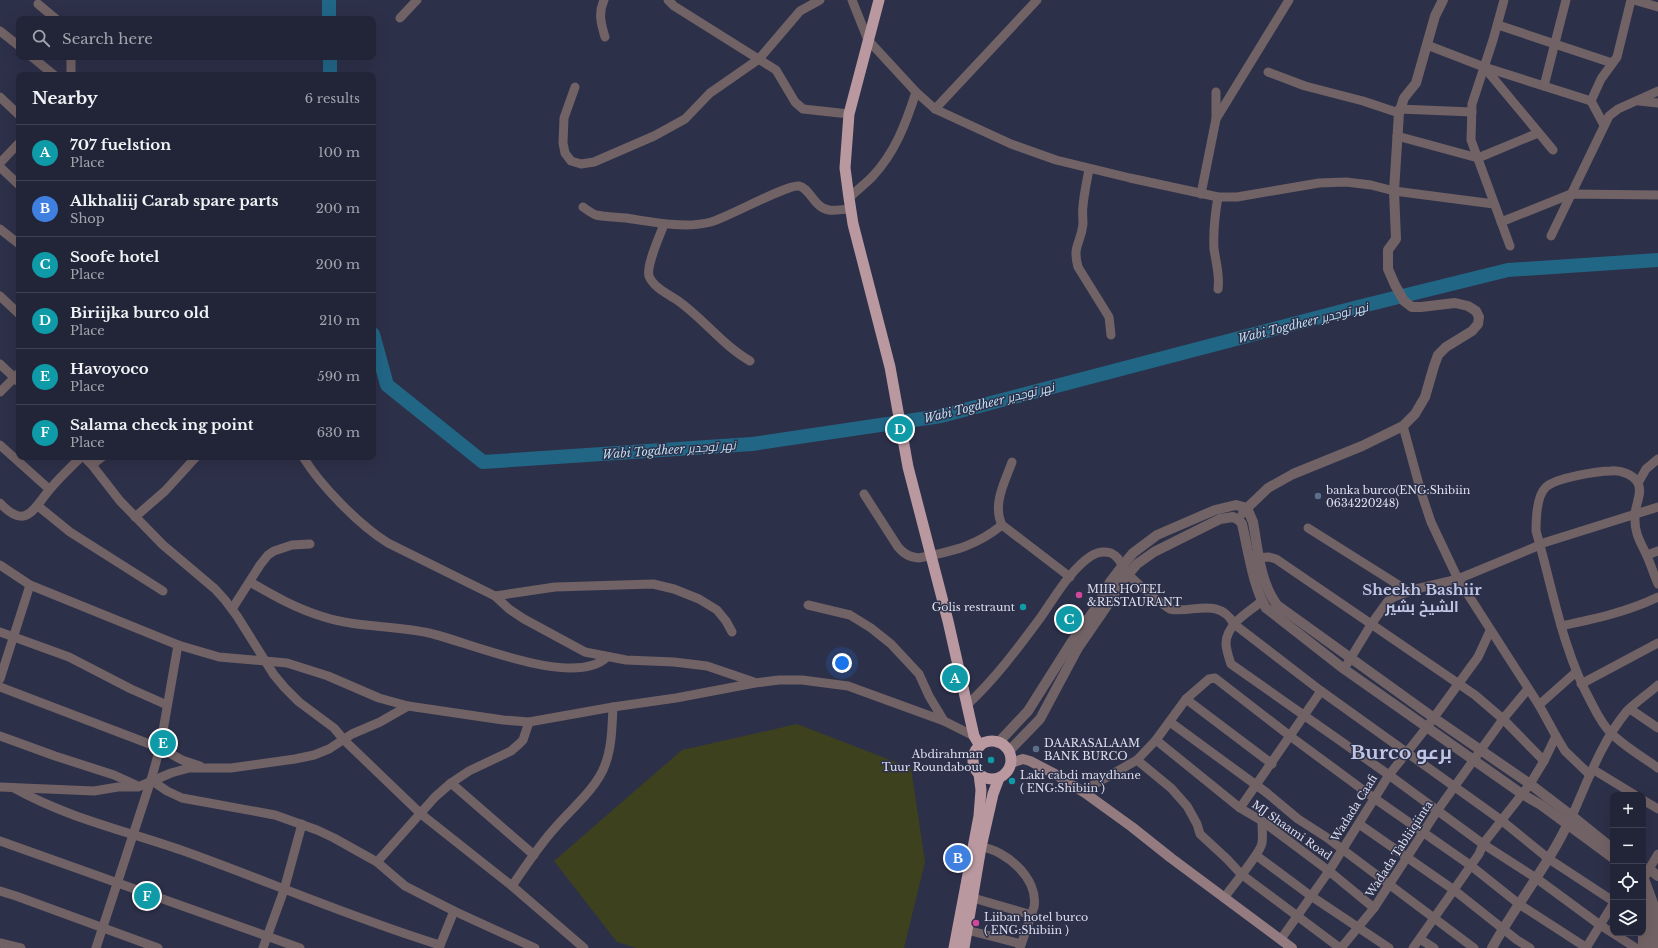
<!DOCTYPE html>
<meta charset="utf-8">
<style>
body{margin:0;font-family:"Libre Baskerville",Cairo,serif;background:#2a2c3f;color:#f1f3f6}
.controls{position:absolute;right:12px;bottom:12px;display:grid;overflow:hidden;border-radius:8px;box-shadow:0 4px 16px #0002}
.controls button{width:36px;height:36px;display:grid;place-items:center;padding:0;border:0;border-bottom:1px solid #3f4152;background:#222437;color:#f1f3f6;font:20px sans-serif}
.you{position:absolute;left:842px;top:663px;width:14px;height:14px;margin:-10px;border:3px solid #fff;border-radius:50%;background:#1a73e8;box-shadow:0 0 0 6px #1a73e833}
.badge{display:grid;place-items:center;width:26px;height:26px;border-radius:50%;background:#1a73e8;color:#fff;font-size:13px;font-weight:700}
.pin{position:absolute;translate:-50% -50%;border:2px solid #fff;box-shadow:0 1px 4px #0006}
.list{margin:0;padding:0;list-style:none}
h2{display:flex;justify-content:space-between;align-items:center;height:52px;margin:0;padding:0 16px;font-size:17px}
h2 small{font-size:13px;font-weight:400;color:#a2a4ad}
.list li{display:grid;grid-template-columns:26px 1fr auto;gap:12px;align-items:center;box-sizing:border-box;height:56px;padding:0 16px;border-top:1px solid #3f4152}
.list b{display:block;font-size:15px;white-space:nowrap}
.list p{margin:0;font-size:13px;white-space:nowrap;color:#a2a4ad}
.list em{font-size:13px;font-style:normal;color:#a2a4ad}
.icon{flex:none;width:22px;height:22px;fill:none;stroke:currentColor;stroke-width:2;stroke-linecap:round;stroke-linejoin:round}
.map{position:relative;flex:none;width:1658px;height:948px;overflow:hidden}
.search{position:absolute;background:#222437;box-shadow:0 4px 16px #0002;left:16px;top:16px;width:360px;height:44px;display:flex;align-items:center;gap:10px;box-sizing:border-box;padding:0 14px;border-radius:8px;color:#a2a4ad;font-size:15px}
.panel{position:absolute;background:#222437;box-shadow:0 4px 16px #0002;left:16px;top:72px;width:360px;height:388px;border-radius:8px}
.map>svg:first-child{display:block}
.green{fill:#3e411e}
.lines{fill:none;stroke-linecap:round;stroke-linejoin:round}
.river{stroke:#226686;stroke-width:14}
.minor{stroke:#716265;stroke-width:9}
.tertiary{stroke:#716265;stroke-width:10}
.secondary{stroke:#937b80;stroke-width:10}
.trunk{stroke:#ba98a0;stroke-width:11}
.service-dot{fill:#5c6f8a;stroke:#2d3049;stroke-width:1.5}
.hotel-dot{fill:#d1479c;stroke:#2d3049;stroke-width:1.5}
.culture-dot{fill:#0f9aa8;stroke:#2d3049;stroke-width:1.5}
.labels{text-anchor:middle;stroke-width:3;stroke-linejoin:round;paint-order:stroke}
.poi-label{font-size:11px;fill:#dcdfef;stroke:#2d3049;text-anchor:start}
.street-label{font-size:11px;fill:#dcdfef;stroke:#2d3049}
.water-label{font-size:12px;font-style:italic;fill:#bddff3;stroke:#2d3049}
.district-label{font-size:15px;font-weight:bold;fill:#bfc5e4;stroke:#2d3049}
.town-label{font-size:19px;font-weight:bold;fill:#bfc5e4;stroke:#2d3049}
</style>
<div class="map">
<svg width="1658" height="948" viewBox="0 0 1658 948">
<rect width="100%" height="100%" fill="#2d3049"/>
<polygon class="green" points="797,724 911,768 925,862 904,948 636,948 617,942 554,861 682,750"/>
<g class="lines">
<g class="river">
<polyline points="329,0 329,19"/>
<polyline points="330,57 330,75"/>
<polyline points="373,334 387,385 483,462 752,444 941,416 1358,307 1508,270 1658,260"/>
</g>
<g class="minor">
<path d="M604,0C598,13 601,24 605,37"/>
<polyline points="668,0 674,6 776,70 795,102 803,109 849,114"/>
<polyline points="852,0 868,40 916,92 935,109 1011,144 1056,160 1130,178 1218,197 1237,197 1319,183 1346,182 1371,185 1394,191 1494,204"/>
<polyline points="1504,0 1493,40 1472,104 1471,140 1510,246"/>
<polyline points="1634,0 1658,7"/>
<polyline points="38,4 56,19"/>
<polyline points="400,18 417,0"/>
<polyline points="1498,25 1612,63"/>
<polyline points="0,31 19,46"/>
<polyline points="1427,45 1484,67 1591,101"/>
<polyline points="32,57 54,75"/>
<polyline points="71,57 71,75"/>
<polyline points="1484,67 1553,150"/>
<polyline points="1268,72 1305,86 1363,101 1399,113"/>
<polyline points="1544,86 1566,0"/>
<polyline points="575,87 564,118 563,143 565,153 571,161 581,164 594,162 654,136 685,119 710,93 759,59 800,11 820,0"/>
<polyline points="0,97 19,115"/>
<polyline points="1639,101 1658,103"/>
<polyline points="935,109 1037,0"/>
<polyline points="1399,109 1472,112"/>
<polyline points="1216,119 1289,0"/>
<polyline points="1604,125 1591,101 1601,79 1617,57 1631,0"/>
<polyline points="1397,136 1478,158 1538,133"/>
<polyline points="0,163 19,143"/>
<polyline points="0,167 19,185"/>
<path d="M1089,169C1087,181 1084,193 1083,206C1082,212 1083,218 1083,224C1081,244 1072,245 1078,267L1109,317L1111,335"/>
<polyline points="1201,194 1216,119 1216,92"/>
<path d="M1218,197C1215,214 1213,231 1214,249C1216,263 1220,275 1218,289"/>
<path d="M849,198C856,191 865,184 872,177C895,153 906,123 916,92"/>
<path d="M583,207C587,210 591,213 596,215C605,217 616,217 626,218C652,222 685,229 711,222C729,217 787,184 799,186C810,188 814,208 829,210C835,211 844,209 850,209"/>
<polyline points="1501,222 1571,194 1658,195"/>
<path d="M664,224C660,236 646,265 649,276C653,287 668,294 677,300C703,318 722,345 750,361"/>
<polyline points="0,229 19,244"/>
<polyline points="1551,236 1609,116 1618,109 1658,91"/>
<polyline points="0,296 19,314"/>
<polyline points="0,364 19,382"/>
<polyline points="0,392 19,373"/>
<polyline points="1403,426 1421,492 1431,522 1458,579 1539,705 1556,736 1565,751 1590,775"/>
<polyline points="0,445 49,489"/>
<polyline points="84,457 92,465 120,501 163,545 215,589 225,600 237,616 274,675 285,688 299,702 334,728 344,740 421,814 512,886 584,948"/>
<path d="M303,457C321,486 359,525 388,543L495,596L509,609L524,619L585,652L626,660L674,662L707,666L754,682"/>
<path d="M1012,462C1005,482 992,504 1002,525L1070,577"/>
<polyline points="92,465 102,457"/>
<polyline points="1638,483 1646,469 1658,459"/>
<path d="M864,494L898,547C905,555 910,557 919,558C952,551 975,547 1002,525"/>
<path d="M0,503C27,532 34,507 51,488C60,477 71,467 81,457"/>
<polyline points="38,506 70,532 163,591"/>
<polyline points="135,517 165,491 196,457"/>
<polyline points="1308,528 1408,591"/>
<polyline points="1540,544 1658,507"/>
<polyline points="1647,555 1658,551"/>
<polyline points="1253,558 1269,557 1276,559 1475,695 1503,719 1544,761 1556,736"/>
<polyline points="0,565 30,585 178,645 219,657 287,663 328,676 379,698 408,706 503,720 529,722 613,707 676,698 755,683 779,680 802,680 848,686 944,721 974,736"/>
<path d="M250,582C274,596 297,609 324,617C358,628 394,625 429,633C469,642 574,689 607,657"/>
<path d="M1658,584C1654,575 1651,565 1647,556C1640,541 1634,533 1635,515C1635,505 1643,493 1638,483C1633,474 1620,470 1611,471C1597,471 1556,478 1546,487C1537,495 1536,519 1536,531C1553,589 1562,650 1592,704C1597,714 1603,726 1612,734C1624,746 1644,758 1658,768"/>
<polyline points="495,596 555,587 653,584 674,589 699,599 717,610 726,621 732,632"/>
<path d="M1262,601C1249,612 1227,623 1226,643C1226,650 1229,658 1231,664L1389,775L1483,844L1536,878L1600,925L1636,948"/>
<polyline points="808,605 850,615 871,628 891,644 919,674 929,696 944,721"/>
<polyline points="232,609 260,565 268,555 274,551 292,545 310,544"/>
<path d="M1561,626C1594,619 1627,612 1658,597"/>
<polyline points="0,632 69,657 131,689 167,705"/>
<polyline points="1344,669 1372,623 1388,601 1394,597 1416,589 1458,579 1540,545"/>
<polyline points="0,679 30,585"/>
<polyline points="1581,684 1658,643"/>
<polyline points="0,687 160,748 182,760 200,766"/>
<polyline points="1186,699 1272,764"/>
<path d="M967,705C995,679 1018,648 1041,617C1055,597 1070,570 1091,556C1097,552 1104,551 1111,553C1120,557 1122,567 1128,574C1135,582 1161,604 1170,609C1191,614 1219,596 1234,624L1321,691L1501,820L1549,859L1613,901"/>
<polyline points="1539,705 1576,672"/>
<polyline points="1630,709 1658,728"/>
<polyline points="1170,722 1267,793 1298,819 1326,837 1474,948"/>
<polyline points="0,736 55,756 114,775 136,785"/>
<polyline points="1156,740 1240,808 1262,821 1329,871 1374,908"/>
<polyline points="1137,760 1171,788 1187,806 1197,824 1200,834 1227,859 1241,874 1340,948"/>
<polyline points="1594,770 1635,795"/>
<polyline points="151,780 167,791 182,798 275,815 317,830 334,838 377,862 405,886 454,911 535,948"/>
<polyline points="451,783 534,855"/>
<polyline points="0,787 94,791 118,787 138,787 171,773 189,768 231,768 295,759 314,755 329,749 352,734 380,722 408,706"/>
<path d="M14,788C68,818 123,830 181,850C268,881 352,918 440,945"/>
<polyline points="1085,793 1093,785 1137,760 1156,740 1186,699 1209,679 1215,678 1290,736 1374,798 1470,865 1519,904 1587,948"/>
<polyline points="1643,800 1658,809"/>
<polyline points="1240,808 1321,691"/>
<path d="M1572,816C1588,780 1602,741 1627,711C1636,702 1648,694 1658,685"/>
<polyline points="1359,824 1454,890 1517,940 1530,948"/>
<polyline points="0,841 300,948"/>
<path d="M981,847C1006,850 1039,879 1034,907L1020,948"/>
<polyline points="1257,856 1311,896 1389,948"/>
<polyline points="377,862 435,797 451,783 469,771 511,751 519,744 523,740 529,722"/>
<polyline points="1649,869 1658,854"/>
<path d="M512,886C525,867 538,847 554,829C570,810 597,788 605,765C612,747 612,726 613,707"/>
<polyline points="0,891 16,896 158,948"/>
<polyline points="973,898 1032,915"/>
<path d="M1224,898C1231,888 1261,852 1262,843C1263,836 1262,829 1262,821"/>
<polyline points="967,930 1021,944"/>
<polyline points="1281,939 1329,871 1389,775 1427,727 1478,657 1490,631"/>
<polyline points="1420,939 1434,948"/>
<polyline points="0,943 21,948"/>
<polyline points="96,948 151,780 160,748 178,645"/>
<polyline points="263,948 284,890 302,824"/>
<polyline points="439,948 454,911"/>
<polyline points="1341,948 1374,908 1437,811 1503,719 1528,689"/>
<polyline points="1413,948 1479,854 1483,844 1530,784 1544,761"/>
<polyline points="1586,948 1613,904"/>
</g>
<g class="tertiary">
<polyline points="1243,513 1247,508 1268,488 1293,474 1362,446 1403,426 1415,414 1425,397 1434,366 1438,355 1446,347 1472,331 1478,324 1479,317 1476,311 1468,306 1455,303 1421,307 1412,307 1404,301 1395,285 1388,269 1388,250 1396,239 1394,191 1399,113 1404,98 1416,83 1435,16 1443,0"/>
<path d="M998,743L1028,711L1071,643L1096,608L1110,582L1123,565L1133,553L1157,535L1215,510L1236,505L1247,508L1253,522C1258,550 1260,582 1277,605L1434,718L1530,784L1572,816L1613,849"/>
<path d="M1009,751L1040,719L1078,648L1109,603L1120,584L1137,564L1154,552L1220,519L1233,517L1239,520L1242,524C1248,549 1253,587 1266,608L1344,669L1522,794L1541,805L1613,858"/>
<polyline points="1643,876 1653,903 1653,948"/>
<polyline points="1644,877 1649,869 1658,876"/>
<path d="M1492,948C1516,904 1549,865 1570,819"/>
<polyline points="1643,948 1643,901"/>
</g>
<polyline class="secondary" points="1011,763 1023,759 1030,761 1055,774 1085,793 1132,827 1171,858 1292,948"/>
<g class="trunk">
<polyline points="879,0 849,114 845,168 849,198 853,224 890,367 908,467 948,621 974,736 980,746"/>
<circle cx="992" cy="760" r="19"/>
<polyline points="954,948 979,816 981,790 979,774"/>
<polyline points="964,948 981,847 993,794 999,778"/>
</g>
</g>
<g class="service-dot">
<circle cx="1318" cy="496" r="4"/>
<circle cx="1036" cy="749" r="4"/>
</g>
<g class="hotel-dot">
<circle cx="1079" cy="595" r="4"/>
<circle cx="976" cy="923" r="4"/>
</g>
<g class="culture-dot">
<circle cx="1023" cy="607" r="4"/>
<circle cx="991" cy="760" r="4"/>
<circle cx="1012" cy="781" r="4"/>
</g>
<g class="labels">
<g class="poi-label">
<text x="1326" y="494">banka burco(ENG:Shibiin<tspan x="1326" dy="13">0634220248)</tspan></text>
<text x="1087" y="593">MIIR HOTEL<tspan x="1087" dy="13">&amp;RESTAURANT</tspan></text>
<text x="1015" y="611" text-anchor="end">Golis restraunt</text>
<text x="1044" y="747">DAARASALAAM<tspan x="1044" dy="13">BANK BURCO</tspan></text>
<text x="983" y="758" text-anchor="end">Abdirahman<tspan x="983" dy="13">Tuur Roundabout</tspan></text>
<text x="1020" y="779">Laki cabdi maydhane<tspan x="1020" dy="13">( ENG:Shibiin )</tspan></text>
<text x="984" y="921">Liiban hotel burco<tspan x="984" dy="13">( ENG:Shibiin )</tspan></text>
</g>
<g class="street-label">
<text transform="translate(1354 808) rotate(-58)" y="4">Wadada Caafi</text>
<text transform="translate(1292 830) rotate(35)" y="4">MJ Shaami Road</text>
<text transform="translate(1399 849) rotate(-57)" y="4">Wadada Tabliiqiinta</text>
</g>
<g class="water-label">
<text transform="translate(1303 323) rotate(-14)" y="4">Wabi Togdheer نهر توجدير</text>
<text transform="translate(989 403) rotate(-14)" y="4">Wabi Togdheer نهر توجدير</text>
<text transform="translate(669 450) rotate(-4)" y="4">Wabi Togdheer نهر توجدير</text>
</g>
<g class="district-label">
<text x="1422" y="595">Sheekh Bashiir<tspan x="1422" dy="17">الشيخ بشير</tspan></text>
</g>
<g class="town-label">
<text x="1401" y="759">Burco برعو</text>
</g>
</g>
</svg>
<div class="controls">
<button>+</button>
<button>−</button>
<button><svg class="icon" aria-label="locate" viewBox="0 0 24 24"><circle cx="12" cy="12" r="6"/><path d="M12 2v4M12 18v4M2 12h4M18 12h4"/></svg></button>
<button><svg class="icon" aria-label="layers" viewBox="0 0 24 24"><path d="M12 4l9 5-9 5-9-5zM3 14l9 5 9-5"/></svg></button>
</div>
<div class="you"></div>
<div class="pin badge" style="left:955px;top:678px;background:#0f9aa8">A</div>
<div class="pin badge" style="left:958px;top:858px;background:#3f7fe0">B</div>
<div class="pin badge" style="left:1069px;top:619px;background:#0f9aa8">C</div>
<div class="pin badge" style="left:900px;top:429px;background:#0f9aa8">D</div>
<div class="pin badge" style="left:163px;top:743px;background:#0f9aa8">E</div>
<div class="pin badge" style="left:147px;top:896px;background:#0f9aa8">F</div>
<div class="search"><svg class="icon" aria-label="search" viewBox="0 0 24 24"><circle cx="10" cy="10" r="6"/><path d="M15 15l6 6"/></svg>Search here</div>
<section class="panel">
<h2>Nearby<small>6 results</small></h2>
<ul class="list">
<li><span class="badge" style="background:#0f9aa8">A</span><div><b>707 fuelstion</b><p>Place</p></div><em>100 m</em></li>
<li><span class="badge" style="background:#3f7fe0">B</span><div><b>Alkhaliij Carab spare parts</b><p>Shop</p></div><em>200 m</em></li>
<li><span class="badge" style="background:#0f9aa8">C</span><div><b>Soofe hotel</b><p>Place</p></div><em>200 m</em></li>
<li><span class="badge" style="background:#0f9aa8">D</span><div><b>Biriijka burco old</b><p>Place</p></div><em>210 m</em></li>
<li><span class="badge" style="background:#0f9aa8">E</span><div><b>Havoyoco</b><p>Place</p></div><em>590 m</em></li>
<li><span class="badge" style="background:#0f9aa8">F</span><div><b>Salama check ing point</b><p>Place</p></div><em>630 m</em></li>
</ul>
</section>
</div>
